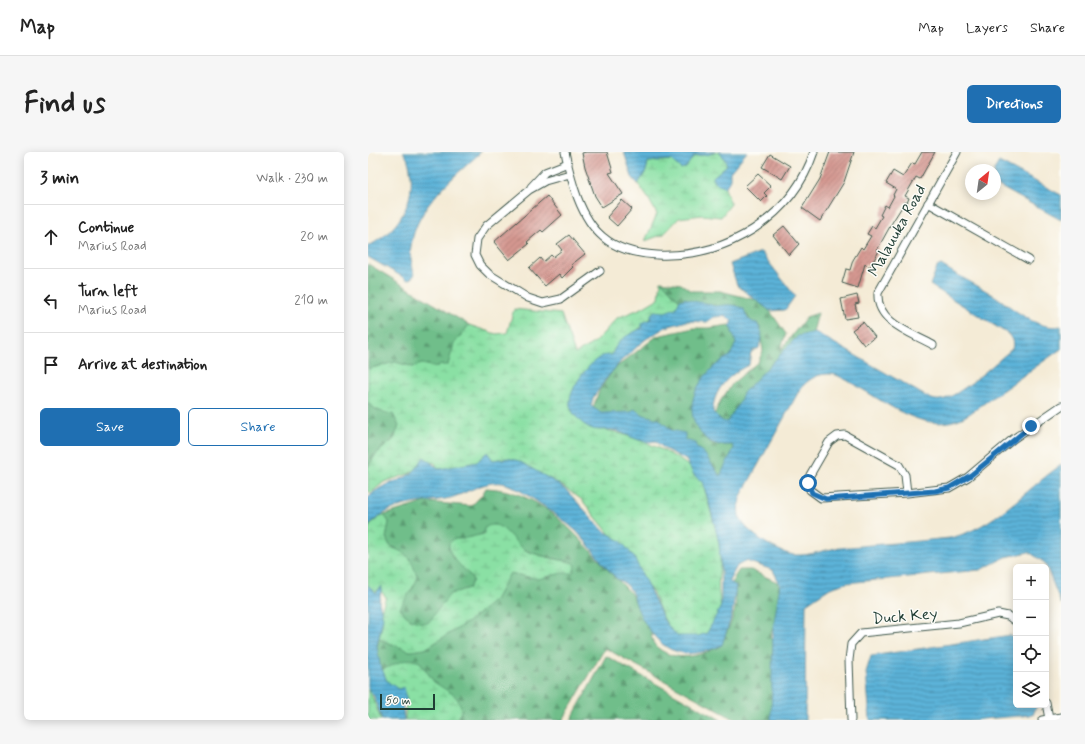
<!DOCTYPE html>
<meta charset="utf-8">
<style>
body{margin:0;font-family:Mynerve,sans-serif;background:#f6f6f6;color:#222}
.controls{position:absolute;right:12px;bottom:12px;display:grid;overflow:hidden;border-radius:6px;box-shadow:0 2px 10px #0003}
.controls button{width:36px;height:36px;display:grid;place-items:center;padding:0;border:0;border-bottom:1px solid #e0e0e0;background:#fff;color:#222;font:20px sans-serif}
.compass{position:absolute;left:597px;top:12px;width:36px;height:36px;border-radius:50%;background:#fff;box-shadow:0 2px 10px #0003;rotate:29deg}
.scale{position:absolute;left:12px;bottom:10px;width:55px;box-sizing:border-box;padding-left:4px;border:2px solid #1f3d34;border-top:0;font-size:11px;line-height:14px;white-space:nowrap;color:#1f3d34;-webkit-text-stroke:3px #fdfcf7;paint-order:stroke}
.stop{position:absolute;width:12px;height:12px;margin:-9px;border:3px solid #1f6fb2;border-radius:50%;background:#fff}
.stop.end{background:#1f6fb2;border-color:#fff;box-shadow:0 1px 4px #0008}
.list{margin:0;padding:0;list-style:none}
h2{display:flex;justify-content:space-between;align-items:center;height:52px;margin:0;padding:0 16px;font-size:17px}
h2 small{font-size:13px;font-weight:400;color:#767676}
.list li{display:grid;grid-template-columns:26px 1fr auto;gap:12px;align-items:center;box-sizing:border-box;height:64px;padding:0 16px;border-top:1px solid #e0e0e0}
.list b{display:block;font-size:15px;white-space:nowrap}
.list p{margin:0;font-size:13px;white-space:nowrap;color:#767676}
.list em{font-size:13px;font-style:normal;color:#767676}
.actions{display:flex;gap:8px;padding:12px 16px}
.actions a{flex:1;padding:9px 0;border:1px solid #1f6fb2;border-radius:6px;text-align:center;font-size:14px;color:#1f6fb2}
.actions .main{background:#1f6fb2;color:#fff}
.icon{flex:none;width:22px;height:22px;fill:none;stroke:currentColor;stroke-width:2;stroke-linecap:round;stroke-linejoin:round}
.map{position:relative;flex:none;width:693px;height:568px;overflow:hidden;border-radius:6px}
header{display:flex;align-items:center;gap:24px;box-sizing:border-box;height:56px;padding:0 20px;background:#fff;border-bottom:1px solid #e0e0e0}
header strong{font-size:19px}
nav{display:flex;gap:22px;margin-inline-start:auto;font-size:14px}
.intro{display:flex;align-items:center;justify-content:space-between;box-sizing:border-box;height:96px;padding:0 24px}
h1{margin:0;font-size:28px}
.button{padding:10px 18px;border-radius:6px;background:#1f6fb2;color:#fff;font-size:14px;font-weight:700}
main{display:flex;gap:24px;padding:0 24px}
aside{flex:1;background:#fff;border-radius:6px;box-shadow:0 2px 10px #0003}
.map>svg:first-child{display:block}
.forest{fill:url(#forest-firs);stroke:#477e5f}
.wetland{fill:url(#wetland-marsh);stroke:#548e6c}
.water{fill:url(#water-rules);stroke:#3d7886;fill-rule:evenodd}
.building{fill:url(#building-hatch)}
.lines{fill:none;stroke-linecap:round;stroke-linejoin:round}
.minor-casing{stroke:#3f574c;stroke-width:9}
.minor{stroke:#fff;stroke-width:7}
.route{stroke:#1f6fb2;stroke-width:5}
.labels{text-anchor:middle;stroke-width:3;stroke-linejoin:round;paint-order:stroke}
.street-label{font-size:16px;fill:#1f3d34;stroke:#fdfcf7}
</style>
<header>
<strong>Map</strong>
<nav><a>Map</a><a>Layers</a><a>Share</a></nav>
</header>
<div class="intro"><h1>Find us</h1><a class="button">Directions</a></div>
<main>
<aside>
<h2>3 min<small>Walk · 230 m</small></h2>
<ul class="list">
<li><svg class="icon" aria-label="ahead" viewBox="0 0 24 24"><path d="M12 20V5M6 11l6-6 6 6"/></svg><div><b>Continue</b><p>Marius Road</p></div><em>20 m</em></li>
<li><svg class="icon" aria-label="left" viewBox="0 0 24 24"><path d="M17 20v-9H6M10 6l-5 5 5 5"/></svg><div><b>Turn left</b><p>Marius Road</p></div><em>210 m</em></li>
<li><svg class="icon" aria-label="arrive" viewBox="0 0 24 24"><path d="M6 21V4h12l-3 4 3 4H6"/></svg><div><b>Arrive at destination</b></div></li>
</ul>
<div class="actions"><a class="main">Save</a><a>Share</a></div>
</aside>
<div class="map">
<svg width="693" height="568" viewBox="0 0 693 568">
<defs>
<pattern id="forest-firs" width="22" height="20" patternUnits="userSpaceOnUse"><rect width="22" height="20" fill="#6fbe8a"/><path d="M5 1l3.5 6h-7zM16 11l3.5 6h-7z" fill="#5b9c72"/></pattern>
<pattern id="wetland-marsh" width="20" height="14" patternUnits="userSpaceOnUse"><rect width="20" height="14" fill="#8ae0a4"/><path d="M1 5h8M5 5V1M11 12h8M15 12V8" fill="none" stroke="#77c18e"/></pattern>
<pattern id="water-rules" width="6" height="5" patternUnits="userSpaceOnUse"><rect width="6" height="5" fill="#5bb2d8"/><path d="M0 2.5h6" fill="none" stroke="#4b92b0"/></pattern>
<pattern id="building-hatch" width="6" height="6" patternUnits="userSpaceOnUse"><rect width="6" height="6" fill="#d49790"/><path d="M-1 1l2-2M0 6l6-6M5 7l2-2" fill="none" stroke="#ab7c76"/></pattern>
</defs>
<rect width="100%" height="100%" fill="#fdfcf7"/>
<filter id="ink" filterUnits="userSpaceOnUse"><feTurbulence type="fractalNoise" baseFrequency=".025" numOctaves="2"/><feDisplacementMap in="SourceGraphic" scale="8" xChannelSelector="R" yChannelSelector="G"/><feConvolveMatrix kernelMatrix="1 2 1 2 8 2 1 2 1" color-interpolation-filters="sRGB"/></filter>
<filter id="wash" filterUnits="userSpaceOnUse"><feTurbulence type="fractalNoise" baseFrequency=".012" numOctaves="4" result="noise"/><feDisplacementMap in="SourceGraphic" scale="16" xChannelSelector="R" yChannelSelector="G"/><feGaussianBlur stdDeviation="0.9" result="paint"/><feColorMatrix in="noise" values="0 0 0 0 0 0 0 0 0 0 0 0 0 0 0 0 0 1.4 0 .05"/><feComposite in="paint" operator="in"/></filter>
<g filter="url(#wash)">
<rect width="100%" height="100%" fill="#f4ebd6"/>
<g class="forest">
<polygon points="0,112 101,173 86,192 80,214 74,213 68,215 54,212 45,215 27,210 0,217"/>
<polygon points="293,129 313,132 324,139 352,139 388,148 402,159 418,182 412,199 438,165 450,161 444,184 370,264 353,273 345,265 353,248 365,231 390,210 395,199 393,186 387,172 368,157 314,151"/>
<path d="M361,173C372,177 369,193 369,203L359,209L331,278C349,300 345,291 369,291L355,329L324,293L300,275L269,260L241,265L224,258L232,237L246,217L289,184L326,176H341Z"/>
<path d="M0,250C5,258 16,261 25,262L31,274L26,287L8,302L0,315Z"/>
<path d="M118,336C172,338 206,380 240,418C247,427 257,433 263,442C267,449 280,471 282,477C284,484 283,491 290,496C309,511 331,504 351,495C360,478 375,452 364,433L366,426L371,418H383L409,430L417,442L402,484C409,491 407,498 404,506L410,518L409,568H368L237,496L195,568H89L94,557L82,543L66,530L52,510L30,512L11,519L6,507L11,487L42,499L57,497L103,468L127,448L142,421C168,427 184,431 205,410C191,408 162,402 151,395C139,386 144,380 126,373C114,384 103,388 86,387L83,404L95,414L105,428L101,436L82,442L60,472C49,471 38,467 32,456L38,444L46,435L28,396L22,394L18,386L21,370L16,363L58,350L103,354L114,343Z"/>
<polygon points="238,504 353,568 203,568"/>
</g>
<g class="wetland">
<polygon points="351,0 356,6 359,13 350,21 345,29 357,36 363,52 353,65 334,63 311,66 296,82 277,89 289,62 280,46 270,32 278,19 280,10 304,8 310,14 326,4"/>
<path d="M293,129L314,151L322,154L283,166L263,184L205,249L203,258C222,282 224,273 250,281C273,287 314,304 330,323C336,331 339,347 342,357C349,382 355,396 351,423C347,455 365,458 334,485H306L294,463L285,441L249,391L213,347L190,331L165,318L131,307L101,312L72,321L67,311L61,310L40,322L16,330L3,341L0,339V315L8,302L26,287L31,274L25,262C16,261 5,258 0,250V217L27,210L45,215L54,212L68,215L74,213H80L86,192L101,173L128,182L139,181L146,157L193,162L207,202L227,190L249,166L274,156L291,146Z"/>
<path d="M14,363H16L21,370L18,386L22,394L36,401L43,408L49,424L48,430L32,456C38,467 49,471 60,471L82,442L101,436L105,428C97,415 80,407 81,391L86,387H94L116,382V376C135,364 143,391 159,399C168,403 194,409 205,410L207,415L205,421H194L170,427L142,421L127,448L103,468L57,497L42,499L11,487L14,473L11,464L18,445L11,437L5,442L0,434V377L5,370Z"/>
<path d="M43,507L52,510L66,530L86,543L90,548L94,557L89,568H37L38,541L20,533L11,519C21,515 34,508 43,507Z"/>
<polygon points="0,537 4,544 13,568 0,568"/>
</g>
<g class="water">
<path d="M35,0H113C84,27 49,53 43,94C41,103 45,115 46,124L40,128L0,105V94C28,81 46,53 43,23C41,13 41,7 35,0Z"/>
<polygon points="256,0 348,0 339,3 326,4 318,15 313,17 303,8 280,10 278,19 270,32 264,25"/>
<polygon points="351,0 379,0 362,20 362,28 357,36 345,29 345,25 359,13 356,6"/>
<polygon points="631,10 693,43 693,68 627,32 626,18"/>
<polygon points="393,100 427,144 417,158 402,159 369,133 362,112"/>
<path d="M573,113C590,124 609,133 627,144C645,156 669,179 693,174V197L601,262C556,291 508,240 468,223C453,219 439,227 431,239L374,342C371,350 369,359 372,366C378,381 412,402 427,403C443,404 456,397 472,396C509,392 545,390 582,386C626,376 657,338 693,313V452L677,411L661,400L638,405L612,418L478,431L462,436L438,452L437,568H403L405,477L412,432L405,418L378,409L369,414L361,429L368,434L364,463L354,493C312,512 289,498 270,458C267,451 266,442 261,436C259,431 251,429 247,425C233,411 222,393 208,379C195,367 150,334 135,331C113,328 97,344 77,347C47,352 22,350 0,375V346C14,330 29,332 44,321C49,317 52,310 56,305L71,317L109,310L119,300L125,308L140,306L151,309L187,330L199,339L236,379L253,389L266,405L297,470L309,484H330L339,481L353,454V418L351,391L341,351L335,331L326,323L318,308L297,297L287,289C275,293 261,283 249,279C237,275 229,282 217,273C211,269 204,261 202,254C199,239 221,210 234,204C237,203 241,203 244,203C249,187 260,183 274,176V171L283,167V162L287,159L297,160L308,156L311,149L317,146C326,150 330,150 339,151C342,152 344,154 348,154C358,153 366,151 376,157C378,165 381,170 389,171L394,181L391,196L383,200L381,213C362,221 344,239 345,260L354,269L359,270L371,251L375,241L430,184L447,180L554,242C560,245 565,249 572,248C589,247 629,209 644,197C646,191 644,187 640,182L562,133L569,115ZM358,164L364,169L362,174L368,191L362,204C337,216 312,250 330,277C339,291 348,294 364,293L366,296L352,324L336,301L329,296L327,291L317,288V281L303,278L291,267L276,263L266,257L263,260L233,261L223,254L225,246L237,228L253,209L278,187L298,175L319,169L339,170L346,165Z"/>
<polygon points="0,433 8,441 14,434 11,450 15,466 9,494 12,512 19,529 30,537 36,535 39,549 34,550 36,568 14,568 6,544 0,536"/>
<polygon points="643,483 648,494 648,553 669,553 665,563 601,568 502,568 498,520 503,504"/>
</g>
<g id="blocks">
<g class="building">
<polygon points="218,0 239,0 245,20 241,21 255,42 234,55 227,44 217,15 214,1"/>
<polygon points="462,0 486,0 476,30 452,69 434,56 452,27"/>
<polygon points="554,0 567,0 552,27 548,25 537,44 541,46 539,51 537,50 525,69 509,98 511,99 502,115 497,112 490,136 474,131 478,117 482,118 485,108 493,95 495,97 503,84 499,82 504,74 507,76 514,64 512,63 517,53 520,55 526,44 525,43 528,37 518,31 525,19 535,25 544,11 547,12"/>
<polygon points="402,2 422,14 414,27 394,15"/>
<polygon points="390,22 403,34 396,41 399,44 393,50 377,34"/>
<polygon points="179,44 194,63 175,80 173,78 159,90 161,92 141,108 126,90"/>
<polygon points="254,48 264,57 249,74 239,65"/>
<polygon points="416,74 431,92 421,103 405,83"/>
<polygon points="201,83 217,102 203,113 205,115 194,126 191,122 177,134 161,116 172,106 175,110 183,103 185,105 194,98 189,92"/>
<polygon points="489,143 491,151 487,152 490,165 477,167 473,147"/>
<polygon points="495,170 507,185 496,193 484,178"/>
</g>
</g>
</g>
<g filter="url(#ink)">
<use href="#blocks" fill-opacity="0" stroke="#3f574c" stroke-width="1"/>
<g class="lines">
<defs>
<g id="minor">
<path d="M197,0C203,28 212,66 235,85C250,98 270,102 289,103C358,106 424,66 446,0"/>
<polyline points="202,22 177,29 161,38 118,74 109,87 107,103 112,113 121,122 160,146 175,151 193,147 232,119"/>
<polyline points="163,35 177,20 200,11"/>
<polyline points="560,51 661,108"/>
<path d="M565,193C544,181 508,171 510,141L589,0"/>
<polyline points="539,341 537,323 531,313 477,283 469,284 461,290 442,323 440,331 442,338 453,346 539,341 581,336 600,325 645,287 693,254"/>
<polyline points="678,551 681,567"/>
<polyline points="483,568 481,508 483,492 493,481 591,471 630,462 640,464 648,470"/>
<polyline points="674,568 693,565"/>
</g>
</defs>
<use href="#minor" class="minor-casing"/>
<use href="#minor" class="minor"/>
</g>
</g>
<g class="lines" filter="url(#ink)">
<polyline class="route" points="440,331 444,341 458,347 567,339 581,336 603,323 663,274"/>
</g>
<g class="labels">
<g class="street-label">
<text transform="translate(528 78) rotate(-61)" y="6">Malauuka Road</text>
<text transform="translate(537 463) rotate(-5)" y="6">Duck Key</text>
</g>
</g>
</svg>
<div class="controls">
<button>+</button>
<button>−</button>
<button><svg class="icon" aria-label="locate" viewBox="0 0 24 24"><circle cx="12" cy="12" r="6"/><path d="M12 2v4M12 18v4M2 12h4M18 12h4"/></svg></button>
<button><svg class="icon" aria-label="layers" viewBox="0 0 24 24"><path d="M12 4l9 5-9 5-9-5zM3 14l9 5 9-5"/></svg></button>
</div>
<svg class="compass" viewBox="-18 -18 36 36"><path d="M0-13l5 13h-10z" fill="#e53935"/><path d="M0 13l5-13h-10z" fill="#767676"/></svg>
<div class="scale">50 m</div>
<div class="stop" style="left:440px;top:331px"></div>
<div class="stop end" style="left:663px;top:274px"></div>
</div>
</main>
